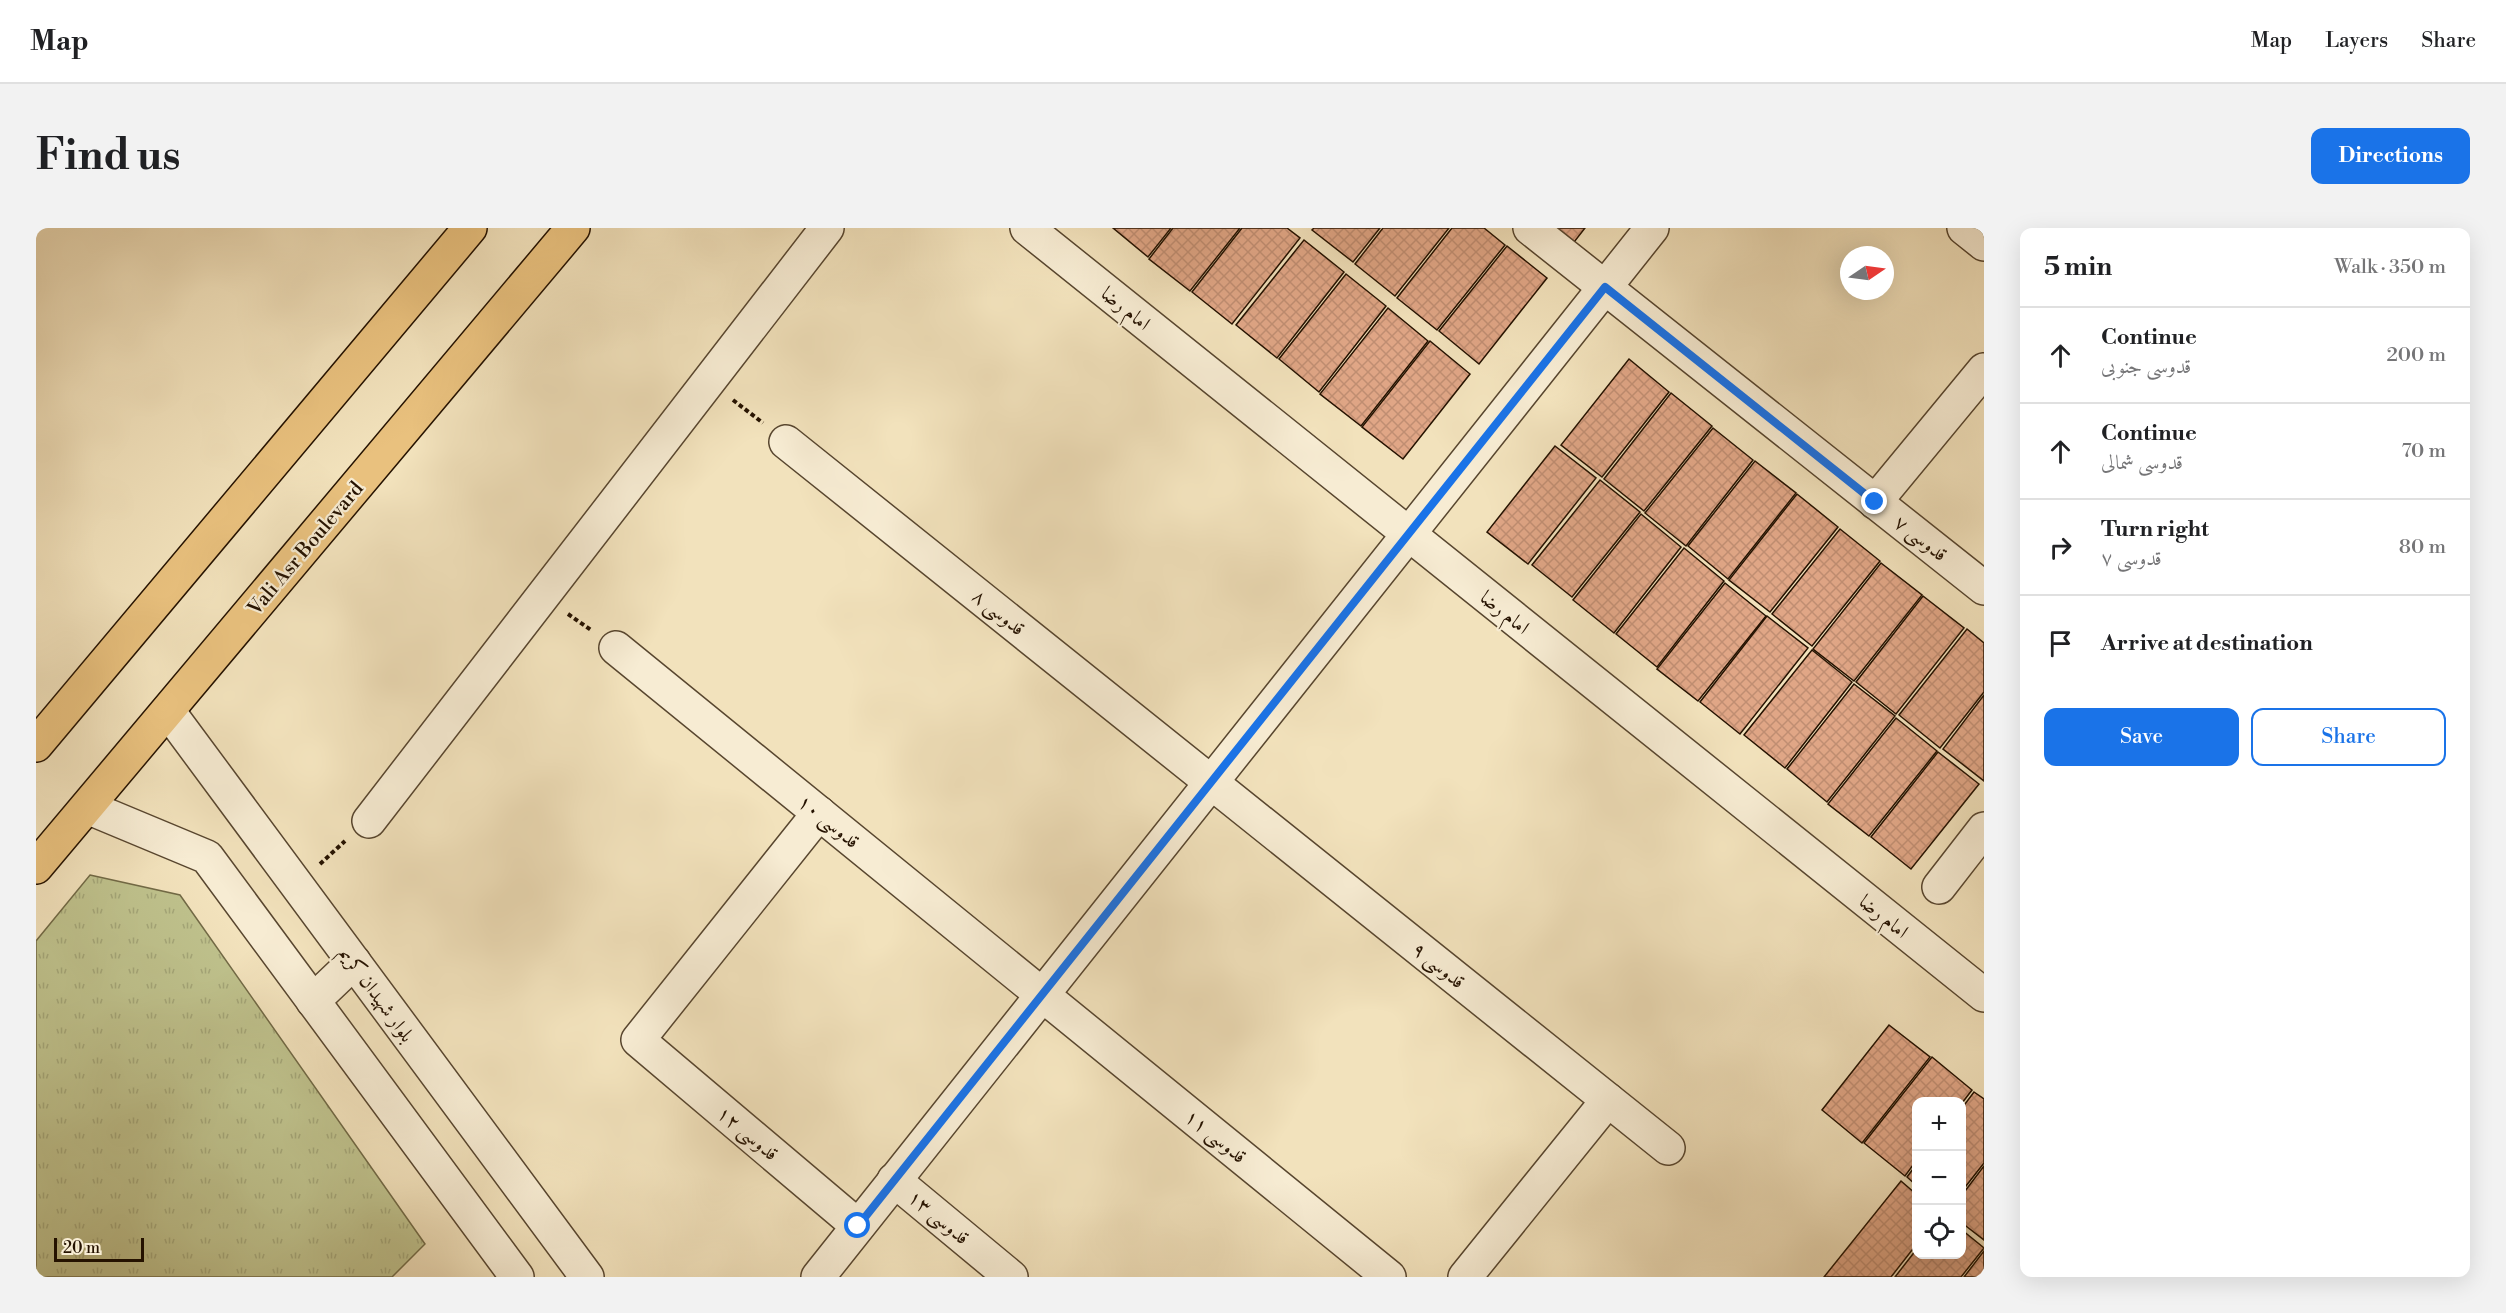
<!DOCTYPE html>
<meta charset="utf-8">
<style>
body{margin:0;font-family:"Libre Bodoni",Amiri,serif;background:#f2f2f2;color:#202124}
.controls{position:absolute;right:18px;bottom:18px;display:grid;overflow:hidden;border-radius:12px;box-shadow:0 6px 24px #0002}
.controls button{width:54px;height:54px;display:grid;place-items:center;padding:0;border:0;border-bottom:2px solid #e0e0e0;background:#fff;color:#202124;font:30px sans-serif}
.compass{position:absolute;left:1804px;top:18px;width:54px;height:54px;border-radius:50%;background:#fff;box-shadow:0 6px 24px #0002;rotate:77deg}
.scale{position:absolute;left:18px;bottom:15px;width:90px;box-sizing:border-box;padding-left:6px;border:3px solid #251200;border-top:0;font-size:16px;line-height:21px;white-space:nowrap;color:#251200;-webkit-text-stroke:4px #f7ecd3;paint-order:stroke}
.stop{position:absolute;width:18px;height:18px;margin:-14px;border:4px solid #1a73e8;border-radius:50%;background:#fff}
.stop.end{background:#1a73e8;border-color:#fff;box-shadow:0 2px 6px #0008}
.list{margin:0;padding:0;list-style:none}
h2{display:flex;justify-content:space-between;align-items:center;height:78px;margin:0;padding:0 24px;font-size:26px}
h2 small{font-size:20px;font-weight:400;color:#757577}
.list li{display:grid;grid-template-columns:39px 1fr auto;gap:18px;align-items:center;box-sizing:border-box;height:96px;padding:0 24px;border-top:2px solid #e0e0e0}
.list b{display:block;font-size:22px;white-space:nowrap}
.list p{margin:0;font-size:20px;white-space:nowrap;color:#757577}
.list em{font-size:20px;font-style:normal;color:#757577}
.actions{display:flex;gap:12px;padding:18px 24px}
.actions a{flex:1;padding:14px 0;border:2px solid #1a73e8;border-radius:12px;text-align:center;font-size:21px;color:#1a73e8}
.actions .main{background:#1a73e8;color:#fff}
.icon{flex:none;width:33px;height:33px;fill:none;stroke:currentColor;stroke-width:2;stroke-linecap:round;stroke-linejoin:round}
.map{position:relative;flex:none;width:1948px;height:1049px;overflow:hidden;border-radius:12px}
header{display:flex;align-items:center;gap:36px;box-sizing:border-box;height:84px;padding:0 30px;background:#fff;border-bottom:2px solid #e0e0e0}
header strong{font-size:28px}
nav{display:flex;gap:33px;margin-inline-start:auto;font-size:21px}
.intro{display:flex;align-items:center;justify-content:space-between;box-sizing:border-box;height:144px;padding:0 36px}
h1{margin:0;font-size:42px}
.button{padding:15px 27px;border-radius:12px;background:#1a73e8;color:#fff;font-size:21px;font-weight:700}
main{display:flex;gap:36px;padding:0 36px}
aside{flex:1;background:#fff;border-radius:12px;box-shadow:0 6px 24px #0002}
.map>svg:first-child{display:block}
.park{fill:url(#park-tufts);stroke:#726a46;stroke-width:1.5}
.building{fill:url(#building-cross-hatch);stroke:#251200;stroke-width:1.5}
.lines{fill:none;stroke-linecap:round;stroke-linejoin:round}
.minor-casing{stroke:#58462f;stroke-width:36}
.major-casing{stroke:#251200;stroke-width:36}
.path{stroke:#251200;stroke-width:4;stroke-dasharray:4.5 3;stroke-linecap:butt}
.minor{stroke:#f7ecd3;stroke-width:33}
.major{stroke:#e9c17e;stroke-width:33}
.route{stroke:#1a73e8;stroke-width:8}
.labels{text-anchor:middle;stroke-width:4.5;stroke-linejoin:round;paint-order:stroke}
.street-label{font-size:20px;fill:#251200;stroke:#f7ecd3}
</style>
<header>
<strong>Map</strong>
<nav><a>Map</a><a>Layers</a><a>Share</a></nav>
</header>
<div class="intro"><h1>Find us</h1><a class="button">Directions</a></div>
<main>
<div class="map">
<svg width="1948" height="1049" viewBox="0 0 1948 1049">
<defs>
<pattern id="park-tufts" width="24" height="20" patternUnits="userSpaceOnUse" patternTransform="scale(1.5)"><rect width="24" height="20" fill="#bfc28d"/><path d="M3 7l-1-3M5 7V3M7 7l1-3M15 17l-1-3M17 17v-4M19 17l1-3" fill="none" stroke="#a4a678"/></pattern>
<pattern id="building-cross-hatch" width="8" height="8" patternUnits="userSpaceOnUse" patternTransform="scale(1.5)"><rect width="8" height="8" fill="#e0a686"/><path d="M0 0l8 8M0 8l8-8" fill="none" stroke="#c08e72"/></pattern>
</defs>
<rect width="100%" height="100%" fill="#f2e2bc"/>
<filter id="stains"><feTurbulence type="fractalNoise" baseFrequency=".00333" numOctaves="4"/><feColorMatrix values="0 0 0 0 .2 0 0 0 0 .09 0 0 0 0 .02 0 0 0 .5 -.17"/></filter>
<radialGradient id="worn" r=".72"><stop offset=".6" stop-color="#630" stop-opacity="0"/><stop offset="1" stop-color="#630" stop-opacity=".3"/></radialGradient>
<polygon class="park" points="54,647 144,667 389,1016 356,1049 0,1049 0,713"/>
<g class="building">
<polygon points="1077,0 1135,0 1112,29"/>
<polygon points="1137,0 1204,0 1154,63 1113,31"/>
<polygon points="1206,0 1251,0 1264,10 1196,96 1156,64"/>
<polygon points="1278,0 1344,0 1317,34 1276,2"/>
<polygon points="1347,0 1413,0 1359,68 1319,36"/>
<polygon points="1416,0 1448,0 1469,17 1401,102 1361,70"/>
<polygon points="1513,0 1549,0 1535,18"/>
<polygon points="1268,12 1308,44 1241,130 1200,97"/>
<polygon points="1471,18 1511,50 1443,136 1403,103"/>
<polygon points="1310,46 1350,78 1283,164 1243,131"/>
<polygon points="1352,80 1392,113 1325,198 1284,166"/>
<polygon points="1394,113 1434,146 1367,231 1326,199"/>
<polygon points="1593,131 1633,164 1566,249 1525,217"/>
<polygon points="1635,165 1676,198 1608,283 1568,251"/>
<polygon points="1677,200 1717,232 1650,318 1609,285"/>
<polygon points="1519,218 1560,250 1492,336 1451,304"/>
<polygon points="1719,233 1760,265 1692,351 1652,318"/>
<polygon points="1564,252 1604,284 1536,369 1496,337"/>
<polygon points="1761,266 1802,299 1734,384 1693,352"/>
<polygon points="1605,286 1645,319 1578,405 1537,372"/>
<polygon points="1804,301 1844,333 1776,418 1736,386"/>
<polygon points="1648,320 1688,353 1621,439 1580,406"/>
<polygon points="1845,335 1886,367 1818,453 1777,421"/>
<polygon points="1689,355 1730,388 1662,473 1621,441"/>
<polygon points="1887,368 1928,400 1860,486 1820,454"/>
<polygon points="1731,388 1772,420 1704,506 1664,474"/>
<polygon points="1931,401 1948,415 1948,464 1904,520 1863,487"/>
<polygon points="1776,422 1816,454 1749,540 1708,507"/>
<polygon points="1818,456 1859,488 1791,574 1751,541"/>
<polygon points="1948,467 1948,553 1907,521"/>
<polygon points="1860,490 1901,523 1833,608 1792,576"/>
<polygon points="1902,524 1943,556 1875,641 1835,609"/>
<polygon points="1853,797 1894,829 1826,915 1786,882"/>
<polygon points="1896,829 1936,862 1926,875 1926,874 1880,874 1880,933 1869,948 1828,915"/>
<polygon points="1938,864 1948,871 1948,935 1926,963 1926,880"/>
<polygon points="1880,937 1880,957 1871,949"/>
<polygon points="1948,938 1948,1012 1926,995 1926,967"/>
<polygon points="1865,953 1880,966 1880,1017 1855,1049 1788,1049"/>
<polygon points="1926,1002 1948,1020 1925,1049 1859,1049 1880,1022 1880,1026 1926,1026"/>
<polygon points="1948,1023 1948,1049 1928,1049"/>
</g>
<g class="lines">
<defs>
<g id="minor">
<polyline points="991,0 1948,767"/>
<polyline points="1494,0 1948,360"/>
<polyline points="1928,0 1948,16"/>
<polyline points="750,214 1632,920"/>
<polyline points="1839,274 1948,142"/>
<polyline points="580,420 1353,1049"/>
<polyline points="132,483 551,1049"/>
<polyline points="51,579 171,629 481,1049"/>
<polyline points="783,585 602,812 822,998"/>
<polyline points="333,593 791,0"/>
<polyline points="1903,659 1948,601"/>
<polyline points="277,773 318,734"/>
<polyline points="858,952 975,1049"/>
<polyline points="782,1049 1616,0"/>
<polyline points="1429,1049 1572,872"/>
</g>
<g id="major">
<polyline points="0,517 434,0"/>
<polyline points="0,639 537,0"/>
</g>
</defs>
<use href="#minor" class="minor-casing"/>
<use href="#major" class="major-casing"/>
<g class="path">
<polyline points="697,172 727,195"/>
<polyline points="532,386 555,402"/>
<polyline points="284,636 309,613"/>
</g>
<use href="#minor" class="minor"/>
<use href="#major" class="major"/>
</g>
<g class="lines">
<polyline class="route" points="822,998 1569,59 1839,274"/>
</g>
<g class="labels">
<g class="street-label">
<text transform="translate(1090 80) rotate(39)" y="7">امام رضا</text>
<text transform="translate(1885 310) rotate(38)" y="7">قدوسی ۷</text>
<text transform="translate(269 320) rotate(-50)" y="7">Vali Asr Boulevard</text>
<text transform="translate(963 384) rotate(39)" y="7">قدوسی ۸</text>
<text transform="translate(1469 384) rotate(39)" y="7">امام رضا</text>
<text transform="translate(793 593) rotate(39)" y="7">قدوسی ۱۰</text>
<text transform="translate(1848 688) rotate(39)" y="7">امام رضا</text>
<text transform="translate(1403 737) rotate(39)" y="7">قدوسی ۹</text>
<text transform="translate(341 766) rotate(54)" y="7">بلوار شهیدان کریم</text>
<text transform="translate(712 905) rotate(40)" y="7">قدوسی ۱۲</text>
<text transform="translate(1180 908) rotate(39)" y="7">قدوسی ۱۱</text>
<text transform="translate(903 989) rotate(40)" y="7">قدوسی ۱۳</text>
</g>
</g>
<rect width="100%" height="100%" filter="url(#stains)"/>
<rect width="100%" height="100%" fill="url(#worn)"/>
</svg>
<div class="controls">
<button>+</button>
<button>−</button>
<button><svg class="icon" aria-label="locate" viewBox="0 0 24 24"><circle cx="12" cy="12" r="6"/><path d="M12 2v4M12 18v4M2 12h4M18 12h4"/></svg></button>
</div>
<svg class="compass" viewBox="-18 -18 36 36"><path d="M0-13l5 13h-10z" fill="#e53935"/><path d="M0 13l5-13h-10z" fill="#757577"/></svg>
<div class="scale">20 m</div>
<div class="stop" style="left:822px;top:998px"></div>
<div class="stop end" style="left:1839px;top:274px"></div>
</div>
<aside>
<h2>5 min<small>Walk · 350 m</small></h2>
<ul class="list">
<li><svg class="icon" aria-label="ahead" viewBox="0 0 24 24"><path d="M12 20V5M6 11l6-6 6 6"/></svg><div><b>Continue</b><p>قدوسی جنوبی</p></div><em>200 m</em></li>
<li><svg class="icon" aria-label="ahead" viewBox="0 0 24 24"><path d="M12 20V5M6 11l6-6 6 6"/></svg><div><b>Continue</b><p>قدوسی شمالی</p></div><em>70 m</em></li>
<li><svg class="icon" aria-label="right" viewBox="0 0 24 24"><path d="M7 20v-9h11M14 6l5 5-5 5"/></svg><div><b>Turn right</b><p>قدوسی ۷</p></div><em>80 m</em></li>
<li><svg class="icon" aria-label="arrive" viewBox="0 0 24 24"><path d="M6 21V4h12l-3 4 3 4H6"/></svg><div><b>Arrive at destination</b></div></li>
</ul>
<div class="actions"><a class="main">Save</a><a>Share</a></div>
</aside>
</main>
